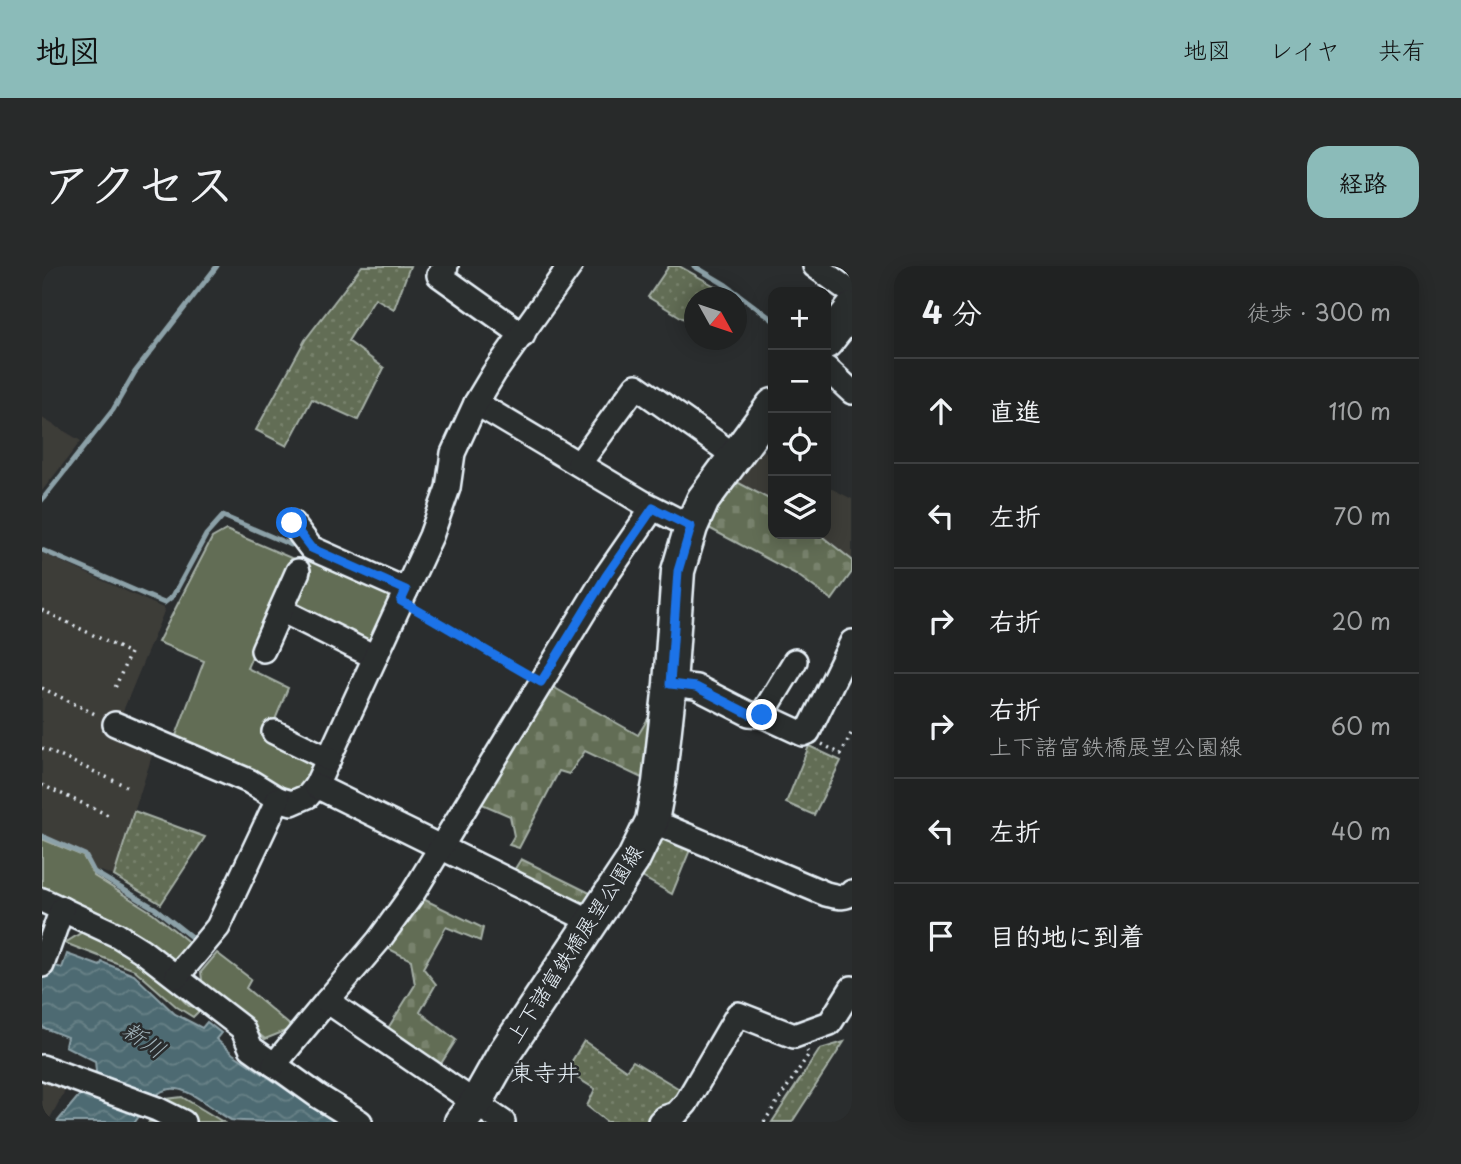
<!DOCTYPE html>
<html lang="ja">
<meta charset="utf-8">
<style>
body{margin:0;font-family:"Playpen Sans","Klee One",sans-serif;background:#282a2a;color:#f1f3f6}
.controls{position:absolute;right:21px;top:21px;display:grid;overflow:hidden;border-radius:14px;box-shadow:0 4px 18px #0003}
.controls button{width:63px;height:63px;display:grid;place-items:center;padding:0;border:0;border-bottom:2px solid #3d3f40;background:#202222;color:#f1f3f6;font:35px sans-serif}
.compass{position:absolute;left:642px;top:21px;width:63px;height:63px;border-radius:50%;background:#202222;box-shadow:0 4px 18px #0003;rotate:130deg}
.stop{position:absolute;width:21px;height:21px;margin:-16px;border:5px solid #1a73e8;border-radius:50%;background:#fff}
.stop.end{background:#1a73e8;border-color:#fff;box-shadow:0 2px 7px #0008}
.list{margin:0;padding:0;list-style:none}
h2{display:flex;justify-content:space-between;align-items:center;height:91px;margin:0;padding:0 28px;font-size:30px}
h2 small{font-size:23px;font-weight:400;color:#a2a4a5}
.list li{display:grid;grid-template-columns:46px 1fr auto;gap:21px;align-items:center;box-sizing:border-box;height:105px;padding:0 28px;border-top:2px solid #3d3f40}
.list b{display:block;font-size:26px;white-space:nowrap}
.list p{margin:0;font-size:23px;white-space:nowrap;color:#a2a4a5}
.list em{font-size:23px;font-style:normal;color:#a2a4a5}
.icon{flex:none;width:38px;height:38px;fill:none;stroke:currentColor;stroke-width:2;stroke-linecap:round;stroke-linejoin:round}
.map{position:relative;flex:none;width:810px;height:856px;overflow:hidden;border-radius:21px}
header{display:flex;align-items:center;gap:42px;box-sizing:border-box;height:98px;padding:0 35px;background:#8bbbb9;color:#111}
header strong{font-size:33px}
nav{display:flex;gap:38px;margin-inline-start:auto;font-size:24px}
.intro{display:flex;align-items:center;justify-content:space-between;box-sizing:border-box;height:168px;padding:0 42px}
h1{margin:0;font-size:49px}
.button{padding:18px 32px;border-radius:21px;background:#8bbbb9;color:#111;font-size:24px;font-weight:700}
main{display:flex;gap:42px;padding:0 42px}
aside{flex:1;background:#202222;border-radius:21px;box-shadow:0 4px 18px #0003}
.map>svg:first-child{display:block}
.built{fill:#3e3c39}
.grass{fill:#626d54;stroke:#a5afa6;stroke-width:2}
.cemetery{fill:url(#cemetery-stones);stroke:#a5afa6;stroke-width:2}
.park{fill:url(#park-dots);stroke:#a5afa6;stroke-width:2}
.water{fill:url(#water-waves);stroke:#8ca1a8;stroke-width:2}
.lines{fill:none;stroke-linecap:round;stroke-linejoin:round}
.stream{stroke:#8ca1a8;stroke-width:5}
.street-casing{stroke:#e8f1f8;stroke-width:28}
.secondary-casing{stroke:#e8f1f8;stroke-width:37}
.path{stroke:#e8f1f8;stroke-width:3.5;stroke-dasharray:2 5;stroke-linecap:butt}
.street{stroke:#2a2d2e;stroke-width:23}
.secondary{stroke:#2a2d2e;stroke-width:32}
.route{stroke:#1a73e8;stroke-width:9}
.labels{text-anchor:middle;stroke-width:5;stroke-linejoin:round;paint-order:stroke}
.street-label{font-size:21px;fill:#e8f1f8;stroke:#2a2d2e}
.water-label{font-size:23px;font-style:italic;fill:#a3b5bc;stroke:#2a2d2e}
.neighbourhood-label{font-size:23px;fill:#e8f1f8;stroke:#2a2d2e}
</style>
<header>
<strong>地図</strong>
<nav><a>地図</a><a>レイヤ</a><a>共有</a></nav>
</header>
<div class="intro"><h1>アクセス</h1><a class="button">経路</a></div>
<main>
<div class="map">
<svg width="810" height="856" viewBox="0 0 810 856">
<defs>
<pattern id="cemetery-stones" width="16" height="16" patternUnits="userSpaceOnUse" patternTransform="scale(1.75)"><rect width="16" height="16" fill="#626d54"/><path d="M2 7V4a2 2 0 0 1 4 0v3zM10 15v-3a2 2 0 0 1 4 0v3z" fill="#78826d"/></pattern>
<pattern id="park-dots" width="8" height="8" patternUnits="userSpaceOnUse" patternTransform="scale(1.75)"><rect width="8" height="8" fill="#626d54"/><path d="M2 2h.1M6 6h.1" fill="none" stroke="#78826d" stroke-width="1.8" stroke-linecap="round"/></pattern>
<pattern id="water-waves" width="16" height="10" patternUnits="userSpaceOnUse" patternTransform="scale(1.75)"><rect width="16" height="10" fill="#4e6b72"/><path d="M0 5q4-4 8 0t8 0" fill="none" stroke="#688187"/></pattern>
</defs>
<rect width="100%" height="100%" fill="#2a2d2e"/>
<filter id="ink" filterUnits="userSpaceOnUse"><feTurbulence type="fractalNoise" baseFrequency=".0143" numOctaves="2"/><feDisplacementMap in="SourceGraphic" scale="14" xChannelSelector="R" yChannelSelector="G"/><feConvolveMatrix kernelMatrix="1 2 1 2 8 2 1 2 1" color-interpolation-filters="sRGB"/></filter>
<g filter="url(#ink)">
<g class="built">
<polygon points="0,152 39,175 0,225"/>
<polygon points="715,180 731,191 731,235 691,214"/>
<polygon points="784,220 810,233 810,294 777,268 784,268"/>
<polygon points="0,287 123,343 74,462 113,480 72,610 59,605 6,623 0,636"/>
<polygon points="0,811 25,821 6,856 0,856"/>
</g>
<g class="grass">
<polygon points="184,264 249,292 268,293 351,330 328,380 232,338 205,402 246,422 226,471 277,498 267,521 247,528 132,475 162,395 116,376 170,272"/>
<polygon points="0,573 41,590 52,610 111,647 149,678 130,695 93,667 0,620"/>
<polygon points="42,665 98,693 147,740 161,741 151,751 135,741 93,704 23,677"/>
<polygon points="175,687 209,713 204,722 251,762 223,773 161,722 159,706"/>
<polygon points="140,831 181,856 107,856 124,833"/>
</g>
<g class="cemetery">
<polygon points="691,214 731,235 731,268 777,268 810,294 810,306 790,334 754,308 663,260"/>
<polygon points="504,417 596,469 607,451 615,451 606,515 543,485 527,508 517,505 477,582 467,579 472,570 468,550 431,534"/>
<polygon points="479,593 558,632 549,648 469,609"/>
<polygon points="375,630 441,662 438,675 404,661 381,702 394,718 378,746 414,774 395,804 343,767 373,719 369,694 339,679"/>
</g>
<g class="park">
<polygon points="320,0 368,0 352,43 333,32 306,75 342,102 316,154 270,133 245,180 214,164 263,74"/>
<polygon points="627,0 637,0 687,28 685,31 652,32 652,59 606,31"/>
<polygon points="767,480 799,495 772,549 744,537"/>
<polygon points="92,545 163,571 119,638 72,610"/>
<polygon points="625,572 650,579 630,628 593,607 609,580"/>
<polygon points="542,775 584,804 591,795 639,824 608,856 565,856 545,840 553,823 524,805"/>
<polygon points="802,776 750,856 730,856 778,783"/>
</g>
<g class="water">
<path d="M25,688L58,700L60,696L92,709L133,748L160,762L165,756L179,767L174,773L191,788L293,856C275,856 200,856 189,854C164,841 135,805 110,833L50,811L54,805L53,795L23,780L25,771L0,761V696L20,702Z"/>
<polygon points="41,825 100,846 93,856 15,856"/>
</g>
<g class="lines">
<g class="stream">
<polyline points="652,0 684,19 731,54"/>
<polyline points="0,234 71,144 93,106 175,0"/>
<polyline points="0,284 122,337 131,330 164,269 181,250 249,279"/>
<polyline points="0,570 43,589 52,606 114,643 153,674"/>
</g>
<defs>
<g id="street">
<polyline points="404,0 397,9 481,69"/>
<polyline points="773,0 810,27"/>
<polyline points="784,102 810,126"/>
<polyline points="434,137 600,236 649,261"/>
<polyline points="537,198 594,120 693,190"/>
<polyline points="250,257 269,282 364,324"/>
<polyline points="239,344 333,391"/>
<polyline points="221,384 256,305"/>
<polyline points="628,418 654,421 707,448 720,449 761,468 766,466 810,376"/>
<polyline points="720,449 753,395"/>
<polyline points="73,458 207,515 236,533 250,537 266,530 274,520 389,270 406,222 411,187 434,137 452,107 528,0"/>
<polyline points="232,466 287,493"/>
<polyline points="274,520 551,656"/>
<path d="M610,555L784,628C794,630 803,634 810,626"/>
<polyline points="0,634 75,669 99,684 200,762 209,782 276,830 318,856"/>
<polyline points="0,699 20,643"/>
<polyline points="135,710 176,661 236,533"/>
<polyline points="232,799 285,735"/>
<polyline points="0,801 115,843 141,856"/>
<polyline points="461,856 285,735 337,674 371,627 564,310 611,242"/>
<polyline points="618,856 622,852 634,848 644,837 696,748 752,770 788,757 810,722"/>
</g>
<g id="secondary">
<polyline points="784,76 810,43"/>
<polyline points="419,856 434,837 461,789 591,594 610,555 617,517 628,418 636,305 649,261 661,234 731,139"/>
</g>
</defs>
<use href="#street" class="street-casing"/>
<use href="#secondary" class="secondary-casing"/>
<g class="path">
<polyline points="0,344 88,387 73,422"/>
<polyline points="376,345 481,406"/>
<polyline points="0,422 55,449"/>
<polyline points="780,478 799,488 810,466"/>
<polyline points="0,482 84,520"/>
<polyline points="0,519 66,549"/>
<polyline points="722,856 767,788 765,785"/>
<polyline points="803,856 810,846"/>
</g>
<use href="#street" class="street"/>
<use href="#secondary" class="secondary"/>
</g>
</g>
<g class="lines" filter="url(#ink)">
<path class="route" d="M250,257L269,282L364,324L359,335C406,361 452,390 499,416L564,310L611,242L649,261L636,305L628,418L654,421L707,448L720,449"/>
</g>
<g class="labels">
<g class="street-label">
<text transform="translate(533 678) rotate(-57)" y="7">上下諸富鉄橋展望公園線</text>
</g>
<g class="water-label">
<text transform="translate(102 774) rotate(34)" y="8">新川</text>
</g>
<g class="neighbourhood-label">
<text x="503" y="815">東寺井</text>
</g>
</g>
</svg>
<div class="controls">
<button>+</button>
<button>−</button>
<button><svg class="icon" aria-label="locate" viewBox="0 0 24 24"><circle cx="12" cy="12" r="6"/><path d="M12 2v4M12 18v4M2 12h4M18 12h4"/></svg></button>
<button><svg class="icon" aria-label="layers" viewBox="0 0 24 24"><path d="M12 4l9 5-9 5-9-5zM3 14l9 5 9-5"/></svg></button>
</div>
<svg class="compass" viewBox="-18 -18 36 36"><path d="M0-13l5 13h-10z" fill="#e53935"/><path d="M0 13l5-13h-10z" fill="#a2a4a5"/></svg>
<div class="stop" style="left:250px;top:257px"></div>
<div class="stop end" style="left:720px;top:449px"></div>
</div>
<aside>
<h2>4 分<small>徒歩 · 300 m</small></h2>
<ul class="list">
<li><svg class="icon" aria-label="ahead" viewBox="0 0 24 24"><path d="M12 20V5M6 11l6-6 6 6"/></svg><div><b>直進</b></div><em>110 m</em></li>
<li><svg class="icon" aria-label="left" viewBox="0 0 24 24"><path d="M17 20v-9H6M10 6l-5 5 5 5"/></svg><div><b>左折</b></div><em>70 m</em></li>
<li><svg class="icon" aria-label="right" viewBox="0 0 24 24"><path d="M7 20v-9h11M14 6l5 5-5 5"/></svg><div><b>右折</b></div><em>20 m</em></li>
<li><svg class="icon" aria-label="right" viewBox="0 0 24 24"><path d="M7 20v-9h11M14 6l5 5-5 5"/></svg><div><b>右折</b><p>上下諸富鉄橋展望公園線</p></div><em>60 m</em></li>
<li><svg class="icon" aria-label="left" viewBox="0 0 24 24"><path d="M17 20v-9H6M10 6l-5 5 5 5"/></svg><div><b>左折</b></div><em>40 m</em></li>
<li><svg class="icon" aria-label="arrive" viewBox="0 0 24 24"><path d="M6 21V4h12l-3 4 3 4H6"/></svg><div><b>目的地に到着</b></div></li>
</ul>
</aside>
</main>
